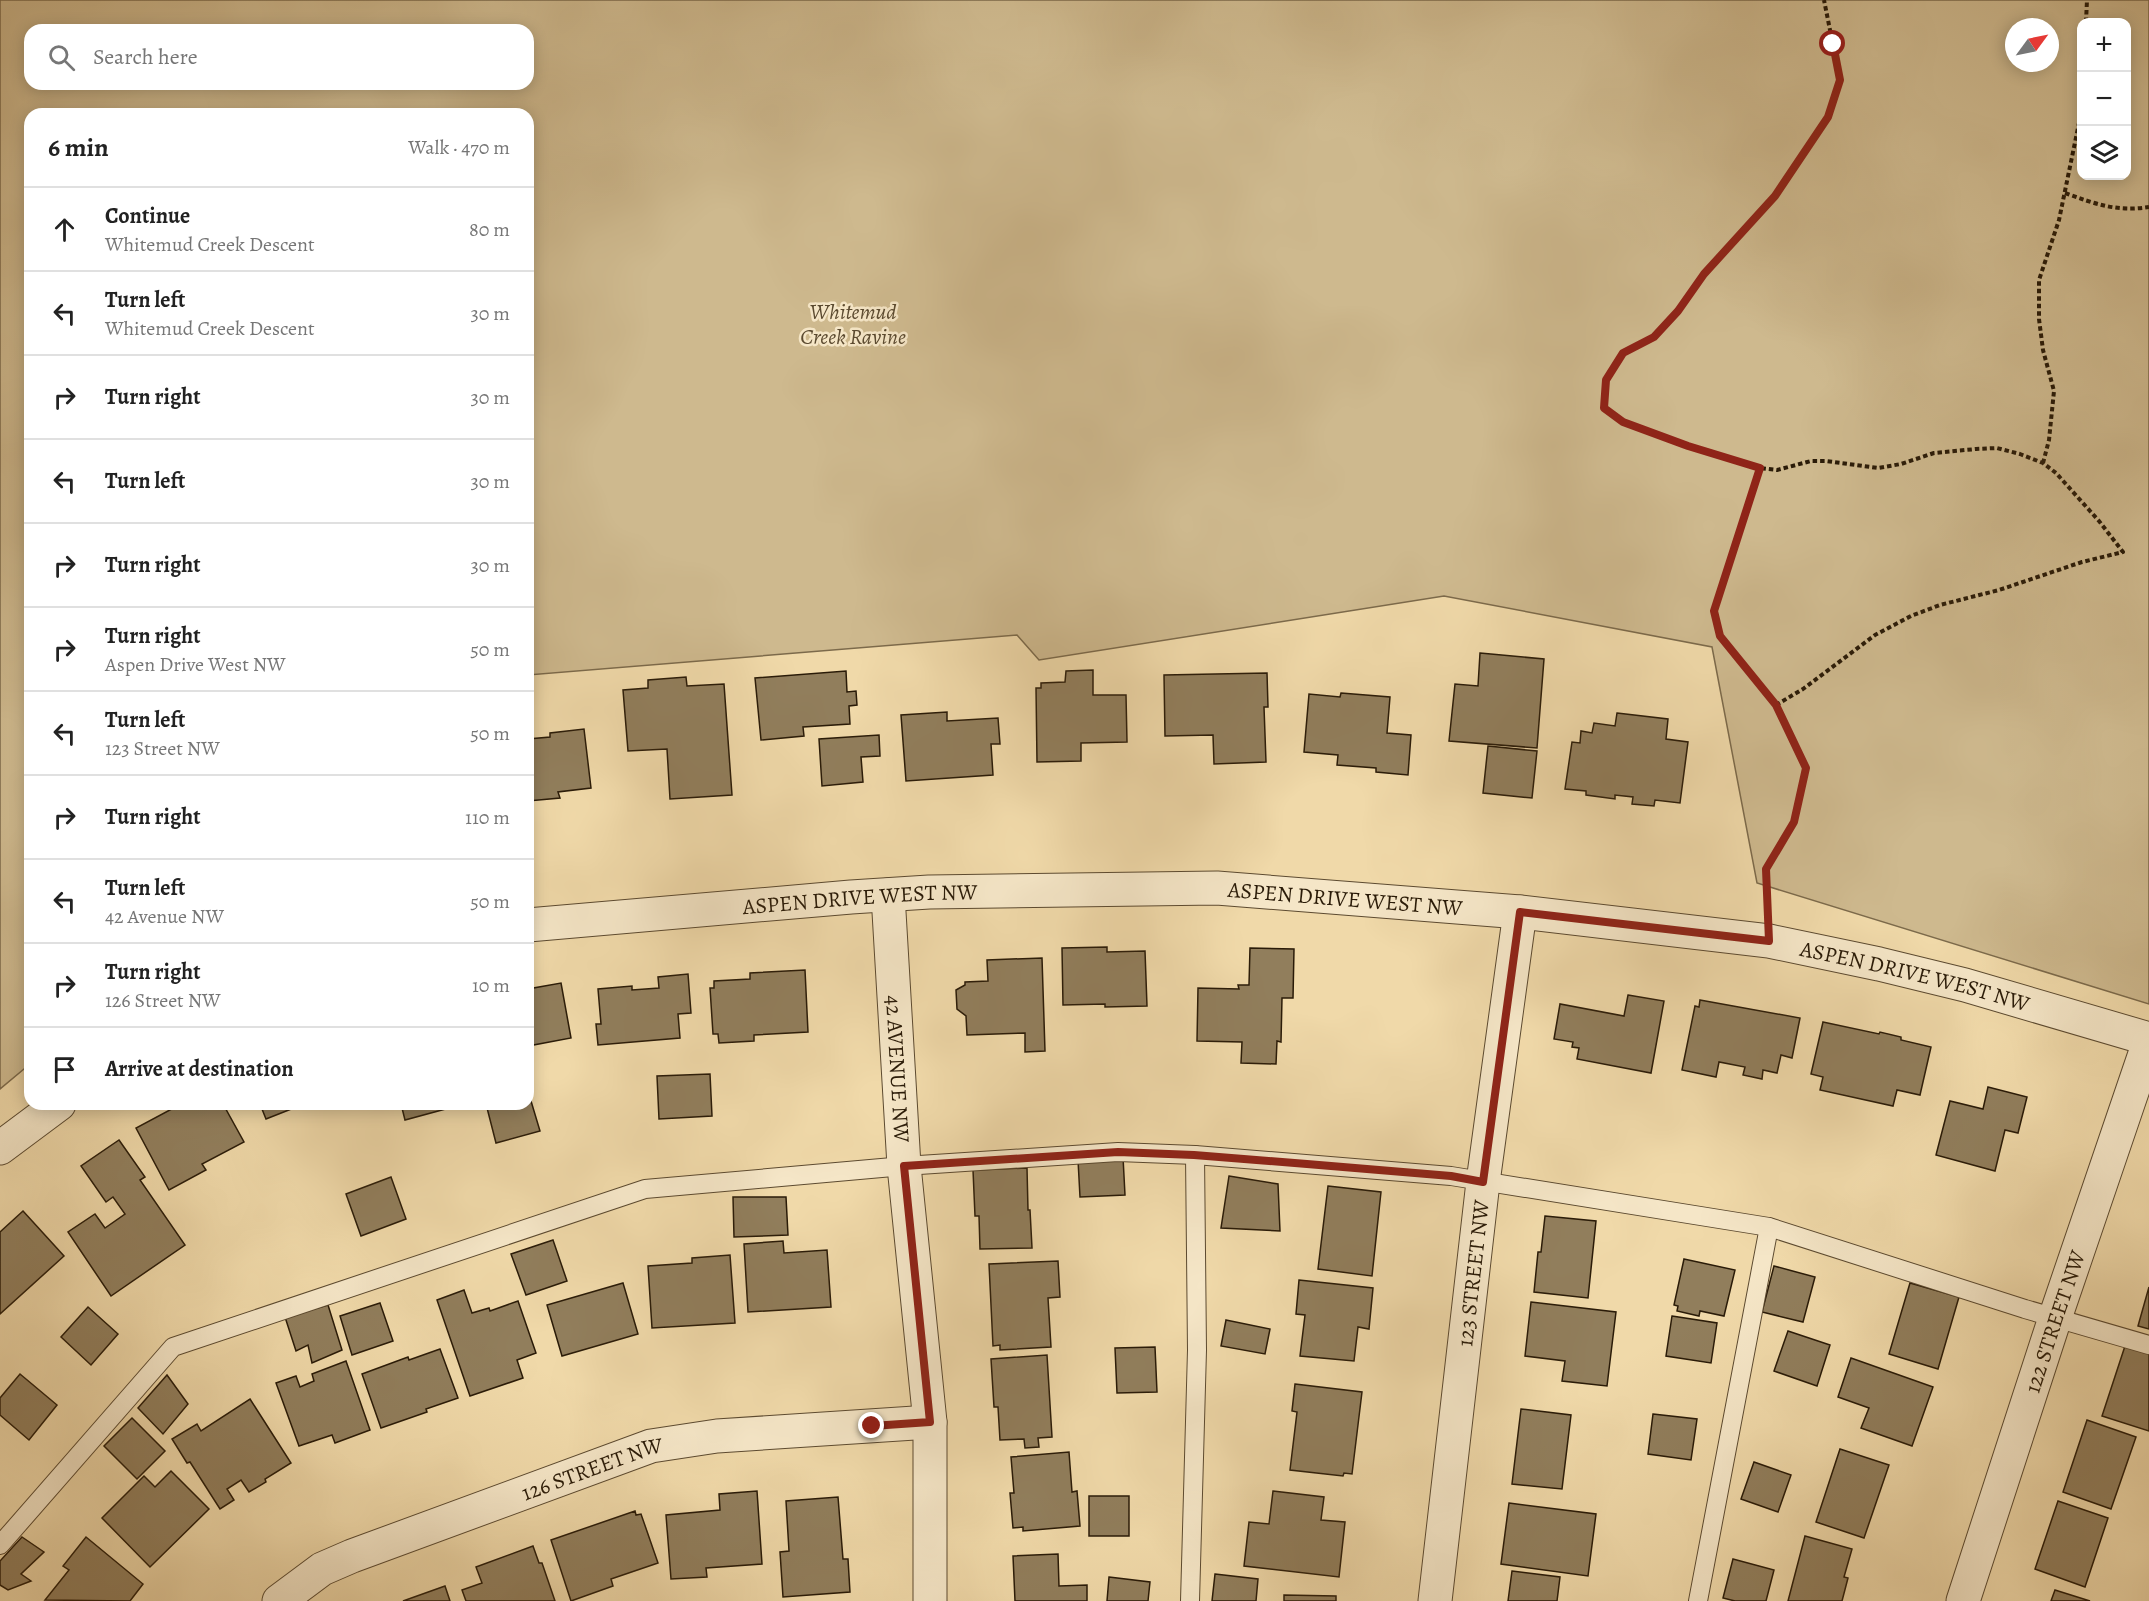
<!DOCTYPE html>
<meta charset="utf-8">
<style>
body{margin:0;font-family:Alegreya,serif;background:#f2f2f2;color:#222}
.controls{position:absolute;right:18px;top:18px;display:grid;overflow:hidden;border-radius:12px;box-shadow:0 3px 15px #0003}
.controls button{width:54px;height:54px;display:grid;place-items:center;padding:0;border:0;border-bottom:2px solid #e0e0e0;background:#fff;color:#222;font:30px sans-serif}
.compass{position:absolute;left:2005px;top:18px;width:54px;height:54px;border-radius:50%;background:#fff;box-shadow:0 3px 15px #0003;rotate:57deg}
.stop{position:absolute;width:18px;height:18px;margin:-14px;border:4px solid #8f2418;border-radius:50%;background:#fff}
.stop.end{background:#8f2418;border-color:#fff;box-shadow:0 2px 6px #0008}
.list{margin:0;padding:0;list-style:none}
h2{display:flex;justify-content:space-between;align-items:center;height:78px;margin:0;padding:0 24px;font-size:26px}
h2 small{font-size:20px;font-weight:400;color:#767676}
.list li{display:grid;grid-template-columns:39px 1fr auto;gap:18px;align-items:center;box-sizing:border-box;height:84px;padding:0 24px;border-top:2px solid #e0e0e0}
.list b{display:block;font-size:22px;white-space:nowrap}
.list p{margin:0;font-size:20px;white-space:nowrap;color:#767676}
.list em{font-size:20px;font-style:normal;color:#767676}
.icon{flex:none;width:33px;height:33px;fill:none;stroke:currentColor;stroke-width:2;stroke-linecap:round;stroke-linejoin:round}
.map{position:relative;flex:none;width:2149px;height:1601px;overflow:hidden}
.search{position:absolute;background:#fff;box-shadow:0 3px 15px #0003;left:24px;top:24px;width:510px;height:66px;display:flex;align-items:center;gap:15px;box-sizing:border-box;padding:0 21px;border-radius:18px;color:#767676;font-size:22px}
.panel{position:absolute;background:#fff;box-shadow:0 3px 15px #0003;left:24px;top:108px;width:510px;height:1002px;border-radius:18px}
.map>svg:first-child{display:block}
.green{fill:#ceb98e;stroke:#7c6a4b;stroke-width:1.5;fill-rule:evenodd}
.building{fill:#917e5c;stroke:#2a1b08;stroke-width:1.5}
.lines{fill:none;stroke-linecap:round;stroke-linejoin:round}
.service-casing{stroke:#5c4a30;stroke-width:20}
.minor-casing{stroke:#5c4a30;stroke-width:35}
.path{stroke:#2a1b08;stroke-width:4;stroke-dasharray:4.5 3;stroke-linecap:butt}
.service{stroke:#f5e6c7;stroke-width:18}
.minor{stroke:#f5e6c7;stroke-width:33}
.route{stroke:#8f2418;stroke-width:8}
.labels{text-anchor:middle;stroke-width:5;stroke-linejoin:round;paint-order:stroke}
.park-label{font-size:22px;font-style:italic;fill:#5b4a30;stroke:#f5e6c7}
.street-label{font-size:22px;fill:#2a1b08;stroke:#f5e6c7}
</style>
<div class="map">
<svg width="2149" height="1601" viewBox="0 0 2149 1601">
<rect width="100%" height="100%" fill="#f0d9a9"/>
<filter id="stains"><feTurbulence type="fractalNoise" baseFrequency=".00333" numOctaves="4"/><feColorMatrix values="0 0 0 0 .2 0 0 0 0 .09 0 0 0 0 .02 0 0 0 .5 -.17"/></filter>
<radialGradient id="worn" r=".72"><stop offset=".6" stop-color="#630" stop-opacity="0"/><stop offset="1" stop-color="#630" stop-opacity=".3"/></radialGradient>
<path class="green" d="M0,0H2149V1004L1757,883L1712,647L1444,596L1039,660L1017,635L528,675V114H30V1064L0,1089ZM2082,22H2126V176H2082ZM2014,27H2050V63H2014ZM30,30H528V84H30Z"/>
<g class="building">
<polygon points="1480,653 1544,659 1537,748 1449,741 1455,684 1478,686"/>
<polygon points="1093,670 1093,695 1126,695 1127,742 1081,743 1081,761 1037,762 1036,688 1041,688 1041,683 1065,682 1066,671"/>
<polygon points="846,671 847,692 856,691 857,705 849,706 850,724 803,727 804,736 761,740 755,678"/>
<polygon points="1267,673 1268,707 1264,707 1266,762 1214,764 1213,735 1165,736 1164,675"/>
<polygon points="686,677 687,686 724,684 732,795 670,799 667,749 628,751 623,690 648,688 648,680"/>
<polygon points="1341,693 1390,697 1387,733 1411,735 1408,775 1376,772 1376,768 1337,765 1338,755 1304,752 1309,694 1340,697"/>
<polygon points="947,712 947,721 998,718 1000,744 991,744 993,775 906,781 901,715"/>
<polygon points="1617,713 1668,719 1666,739 1688,742 1680,803 1655,800 1654,806 1632,804 1633,797 1615,795 1615,799 1586,795 1586,791 1565,789 1572,742 1580,743 1581,731 1592,733 1594,723 1615,726"/>
<polygon points="584,729 591,788 558,792 560,798 528,801 528,739 550,737 550,733"/>
<polygon points="879,735 880,756 861,757 863,782 822,786 819,739"/>
<polygon points="1488,746 1537,751 1532,798 1483,793"/>
<polygon points="1107,947 1107,952 1145,951 1147,1006 1105,1007 1105,1004 1063,1005 1062,948"/>
<polygon points="1250,948 1294,949 1293,998 1282,998 1281,1042 1277,1041 1276,1064 1241,1063 1242,1042 1197,1041 1198,988 1239,989 1238,985 1249,985"/>
<polygon points="1042,958 1045,1051 1025,1052 1025,1033 967,1035 966,1016 957,1009 956,990 965,985 965,982 988,981 987,960"/>
<polygon points="805,970 808,1032 754,1035 754,1041 719,1043 718,1034 713,1034 710,988 714,988 714,981 750,979 750,973"/>
<polygon points="688,974 691,1013 678,1014 680,1038 598,1045 596,1024 601,1024 598,989 632,986 632,990 659,988 658,977"/>
<polygon points="561,983 571,1038 528,1046 528,989"/>
<polygon points="1628,995 1664,1001 1651,1073 1577,1059 1579,1048 1572,1047 1573,1042 1554,1039 1560,1004 1624,1016"/>
<polygon points="1700,1000 1800,1018 1792,1058 1781,1055 1777,1073 1763,1070 1762,1079 1743,1075 1745,1067 1719,1062 1716,1077 1682,1070 1695,1006 1699,1007"/>
<polygon points="1823,1022 1879,1034 1880,1032 1901,1037 1901,1040 1931,1047 1920,1095 1897,1090 1893,1106 1820,1090 1823,1077 1811,1074"/>
<polygon points="710,1074 712,1116 659,1119 657,1076"/>
<polygon points="1988,1087 2027,1097 2018,1133 2005,1130 1995,1171 1936,1155 1950,1101 1983,1109"/>
<polygon points="528,1091 540,1131 496,1143 486,1104 528,1104"/>
<polygon points="181,1104 223,1104 244,1142 202,1164 206,1170 169,1190 136,1128"/>
<polygon points="260,1104 304,1104 266,1119"/>
<polygon points="401,1104 464,1104 405,1120"/>
<polygon points="119,1140 145,1177 140,1180 185,1245 111,1296 68,1232 95,1214 105,1228 125,1214 113,1197 106,1202 81,1166"/>
<polygon points="1123,1157 1125,1195 1080,1197 1078,1160"/>
<polygon points="1027,1168 1028,1210 1030,1210 1032,1248 980,1249 979,1216 975,1216 973,1170"/>
<polygon points="1229,1176 1278,1184 1280,1231 1221,1228"/>
<polygon points="391,1177 406,1219 361,1236 346,1194"/>
<polygon points="1328,1186 1381,1192 1372,1276 1318,1269"/>
<polygon points="733,1197 786,1197 788,1235 734,1237"/>
<polygon points="23,1211 64,1256 0,1314 0,1232"/>
<polygon points="1545,1216 1596,1221 1588,1298 1534,1292 1538,1252 1541,1252"/>
<polygon points="553,1240 567,1281 526,1295 511,1254"/>
<polygon points="783,1241 784,1253 827,1250 831,1307 748,1312 744,1244"/>
<polygon points="730,1255 735,1323 652,1328 648,1266 692,1263 692,1258"/>
<polygon points="1684,1259 1735,1270 1724,1316 1700,1311 1699,1316 1677,1311 1678,1306 1674,1305"/>
<polygon points="1058,1261 1060,1297 1048,1298 1051,1347 1000,1350 1000,1345 993,1346 989,1264"/>
<polygon points="1774,1266 1815,1277 1803,1322 1762,1312"/>
<polygon points="1299,1280 1373,1288 1369,1329 1358,1327 1354,1361 1300,1356 1305,1315 1296,1314"/>
<polygon points="623,1283 638,1334 562,1356 547,1305"/>
<polygon points="1910,1283 1959,1297 1938,1369 1889,1354"/>
<polygon points="2149,1287 2149,1329 2138,1326"/>
<polygon points="464,1290 472,1313 489,1308 490,1311 518,1301 536,1353 517,1360 523,1378 470,1396 437,1300"/>
<polygon points="1531,1302 1616,1312 1607,1386 1562,1381 1565,1361 1525,1356"/>
<polygon points="380,1303 393,1341 352,1355 340,1316"/>
<polygon points="328,1305 342,1350 312,1363 308,1345 296,1351 285,1317"/>
<polygon points="88,1307 118,1334 91,1365 61,1337"/>
<polygon points="1672,1316 1717,1323 1711,1363 1666,1356"/>
<polygon points="1226,1320 1270,1329 1265,1354 1221,1346"/>
<polygon points="1788,1331 1830,1345 1817,1386 1774,1371"/>
<polygon points="2126,1343 2149,1350 2149,1431 2102,1416"/>
<polygon points="1155,1347 1157,1392 1117,1393 1115,1348"/>
<polygon points="440,1349 458,1398 426,1409 427,1412 381,1428 362,1374 408,1357 409,1360"/>
<polygon points="1047,1355 1052,1437 1038,1438 1039,1447 1025,1448 1024,1439 1000,1440 998,1407 994,1407 991,1359"/>
<polygon points="1851,1358 1933,1387 1912,1446 1861,1428 1869,1408 1838,1397"/>
<polygon points="346,1361 370,1430 335,1443 332,1435 299,1446 276,1383 296,1376 300,1387 314,1381 312,1374"/>
<polygon points="20,1374 57,1405 29,1440 0,1415 0,1398"/>
<polygon points="167,1375 188,1404 163,1434 138,1408"/>
<polygon points="1295,1384 1362,1392 1352,1474 1344,1473 1343,1476 1290,1470 1297,1412 1292,1411"/>
<polygon points="250,1399 291,1463 265,1479 266,1482 249,1492 241,1480 227,1489 234,1500 220,1509 190,1462 187,1463 172,1439 197,1424 201,1431"/>
<polygon points="1521,1409 1571,1415 1562,1489 1512,1484"/>
<polygon points="1653,1414 1697,1419 1691,1460 1648,1454"/>
<polygon points="132,1418 165,1451 137,1479 104,1446"/>
<polygon points="2087,1420 2136,1437 2111,1509 2063,1492"/>
<polygon points="1840,1449 1889,1465 1864,1538 1816,1522"/>
<polygon points="1069,1452 1072,1492 1077,1491 1080,1526 1023,1531 1023,1527 1013,1528 1010,1493 1014,1493 1011,1457"/>
<polygon points="1754,1462 1791,1475 1778,1512 1741,1499"/>
<polygon points="171,1471 209,1509 150,1567 102,1518 144,1476 155,1487"/>
<polygon points="757,1491 762,1564 706,1568 707,1577 671,1579 666,1515 720,1510 719,1494"/>
<polygon points="1273,1491 1324,1497 1321,1520 1345,1522 1339,1577 1244,1566 1249,1522 1269,1524"/>
<rect x="1089" y="1496" width="40" height="40"/>
<polygon points="838,1497 843,1559 848,1559 850,1592 783,1597 780,1552 789,1551 786,1501"/>
<polygon points="2058,1501 2108,1518 2085,1587 2035,1569"/>
<polygon points="1509,1503 1596,1514 1588,1576 1501,1564"/>
<polygon points="635,1511 636,1515 641,1514 658,1563 611,1579 613,1586 571,1601 551,1540"/>
<polygon points="1805,1536 1852,1549 1844,1577 1848,1578 1842,1601 1788,1601"/>
<polygon points="22,1537 44,1552 21,1574 31,1581 8,1590 0,1585 0,1561"/>
<polygon points="86,1537 143,1584 130,1601 45,1600 69,1570 63,1566"/>
<polygon points="533,1546 539,1563 542,1563 555,1601 466,1601 462,1590 482,1583 476,1567"/>
<polygon points="1058,1554 1059,1586 1087,1585 1087,1601 1015,1601 1013,1556"/>
<polygon points="1733,1559 1774,1570 1766,1601 1735,1601 1723,1598"/>
<polygon points="1512,1571 1560,1577 1557,1601 1508,1601"/>
<polygon points="1215,1574 1258,1579 1256,1601 1212,1601"/>
<polygon points="1109,1577 1150,1582 1148,1601 1107,1601"/>
<polygon points="445,1586 450,1601 403,1601"/>
<polygon points="2055,1590 2090,1601 2051,1601"/>
<polygon points="1284,1595 1336,1596 1336,1601 1284,1601"/>
</g>
<g class="lines">
<defs>
<g id="service">
<polyline points="0,1545 173,1347 645,1189 904,1166 1118,1152 1195,1155 1451,1176 1769,1227 2025,1309 2149,1345"/>
<polyline points="1190,1601 1197,1350 1195,1155"/>
<polyline points="1698,1601 1769,1227"/>
</g>
<g id="minor">
<path id="s1" d="M888,895L904,1166L930,1422V1601"/>
<path id="s2" d="M528,925L851,897L929,892L1217,888L1520,912L1769,941L1879,964L1965,985L2149,1039"/>
<polyline points="0,1148 59,1104"/>
<path id="s3" d="M279,1601L322,1569L352,1556L651,1446L717,1436L930,1422"/>
<path id="s4" d="M1435,1601L1483,1182L1520,912"/>
<path id="s5" d="M1963,1601L2055,1318L2149,1042"/>
</g>
</defs>
<use href="#service" class="service-casing"/>
<use href="#minor" class="minor-casing"/>
<g class="path">
<polyline points="2086,22 2087,0"/>
<path d="M2065,193C2095,204 2117,212 2149,207"/>
<polyline points="2043,463 2049,440 2054,391 2043,350 2039,319 2039,280 2059,220 2079,123 2082,90"/>
<polyline points="1760,468 1714,611 1720,637 1776,705 1806,768 1795,822 1766,869 1768,905"/>
<polyline points="1776,705 1803,689 1875,635 1911,616 1940,605 1999,590 2082,562 2123,552 2099,521 2056,473 2043,463 2020,454 1997,448 1976,449 1934,453 1901,464 1878,468 1826,461 1811,461 1777,470 1760,468 1688,446 1623,422 1604,408 1606,380 1623,353 1654,337 1678,311 1704,274 1775,196 1828,118 1840,80 1824,0"/>
</g>
<use href="#service" class="service"/>
<use href="#minor" class="minor"/>
</g>
<g class="lines">
<polyline class="route" points="872,1426 930,1422 904,1166 1118,1152 1194,1155 1307,1164 1451,1176 1483,1182 1520,912 1769,941 1766,869 1794,822 1806,768 1776,705 1720,636 1714,611 1760,468 1688,446 1623,422 1604,408 1606,380 1623,353 1654,337 1678,311 1704,274 1775,196 1828,117 1840,80 1833,44"/>
</g>
<g class="labels">
<g class="park-label">
<text x="853" y="319">Whitemud<tspan x="853" dy="25">Creek Ravine</tspan></text>
</g>
<g class="street-label">
<text dy="8" stroke="none"><textPath href="#s2" startOffset="819">ASPEN DRIVE WEST NW</textPath></text>
<text dy="8" stroke="none"><textPath href="#s2" startOffset="333">ASPEN DRIVE WEST NW</textPath></text>
<text dy="8" stroke="none"><textPath href="#s2" startOffset="1395">ASPEN DRIVE WEST NW</textPath></text>
<text dy="8" stroke="none"><textPath href="#s1" startOffset="174">42 AVENUE NW</textPath></text>
<text dy="8" stroke="none"><textPath href="#s4" startOffset="330">123 STREET NW</textPath></text>
<text dy="8" stroke="none"><textPath href="#s5" startOffset="294">122 STREET NW</textPath></text>
<text dy="8" stroke="none"><textPath href="#s3" startOffset="342">126 STREET NW</textPath></text>
</g>
</g>
<rect width="100%" height="100%" filter="url(#stains)"/>
<rect width="100%" height="100%" fill="url(#worn)"/>
</svg>
<div class="controls">
<button>+</button>
<button>−</button>
<button><svg class="icon" aria-label="layers" viewBox="0 0 24 24"><path d="M12 4l9 5-9 5-9-5zM3 14l9 5 9-5"/></svg></button>
</div>
<svg class="compass" viewBox="-18 -18 36 36"><path d="M0-13l5 13h-10z" fill="#e53935"/><path d="M0 13l5-13h-10z" fill="#767676"/></svg>
<div class="stop" style="left:1833px;top:44px"></div>
<div class="stop end" style="left:872px;top:1426px"></div>
<div class="search"><svg class="icon" aria-label="search" viewBox="0 0 24 24"><circle cx="10" cy="10" r="6"/><path d="M15 15l6 6"/></svg>Search here</div>
<section class="panel">
<h2>6 min<small>Walk · 470 m</small></h2>
<ul class="list">
<li><svg class="icon" aria-label="ahead" viewBox="0 0 24 24"><path d="M12 20V5M6 11l6-6 6 6"/></svg><div><b>Continue</b><p>Whitemud Creek Descent</p></div><em>80 m</em></li>
<li><svg class="icon" aria-label="left" viewBox="0 0 24 24"><path d="M17 20v-9H6M10 6l-5 5 5 5"/></svg><div><b>Turn left</b><p>Whitemud Creek Descent</p></div><em>30 m</em></li>
<li><svg class="icon" aria-label="right" viewBox="0 0 24 24"><path d="M7 20v-9h11M14 6l5 5-5 5"/></svg><div><b>Turn right</b></div><em>30 m</em></li>
<li><svg class="icon" aria-label="left" viewBox="0 0 24 24"><path d="M17 20v-9H6M10 6l-5 5 5 5"/></svg><div><b>Turn left</b></div><em>30 m</em></li>
<li><svg class="icon" aria-label="right" viewBox="0 0 24 24"><path d="M7 20v-9h11M14 6l5 5-5 5"/></svg><div><b>Turn right</b></div><em>30 m</em></li>
<li><svg class="icon" aria-label="right" viewBox="0 0 24 24"><path d="M7 20v-9h11M14 6l5 5-5 5"/></svg><div><b>Turn right</b><p>Aspen Drive West NW</p></div><em>50 m</em></li>
<li><svg class="icon" aria-label="left" viewBox="0 0 24 24"><path d="M17 20v-9H6M10 6l-5 5 5 5"/></svg><div><b>Turn left</b><p>123 Street NW</p></div><em>50 m</em></li>
<li><svg class="icon" aria-label="right" viewBox="0 0 24 24"><path d="M7 20v-9h11M14 6l5 5-5 5"/></svg><div><b>Turn right</b></div><em>110 m</em></li>
<li><svg class="icon" aria-label="left" viewBox="0 0 24 24"><path d="M17 20v-9H6M10 6l-5 5 5 5"/></svg><div><b>Turn left</b><p>42 Avenue NW</p></div><em>50 m</em></li>
<li><svg class="icon" aria-label="right" viewBox="0 0 24 24"><path d="M7 20v-9h11M14 6l5 5-5 5"/></svg><div><b>Turn right</b><p>126 Street NW</p></div><em>10 m</em></li>
<li><svg class="icon" aria-label="arrive" viewBox="0 0 24 24"><path d="M6 21V4h12l-3 4 3 4H6"/></svg><div><b>Arrive at destination</b></div></li>
</ul>
</section>
</div>
